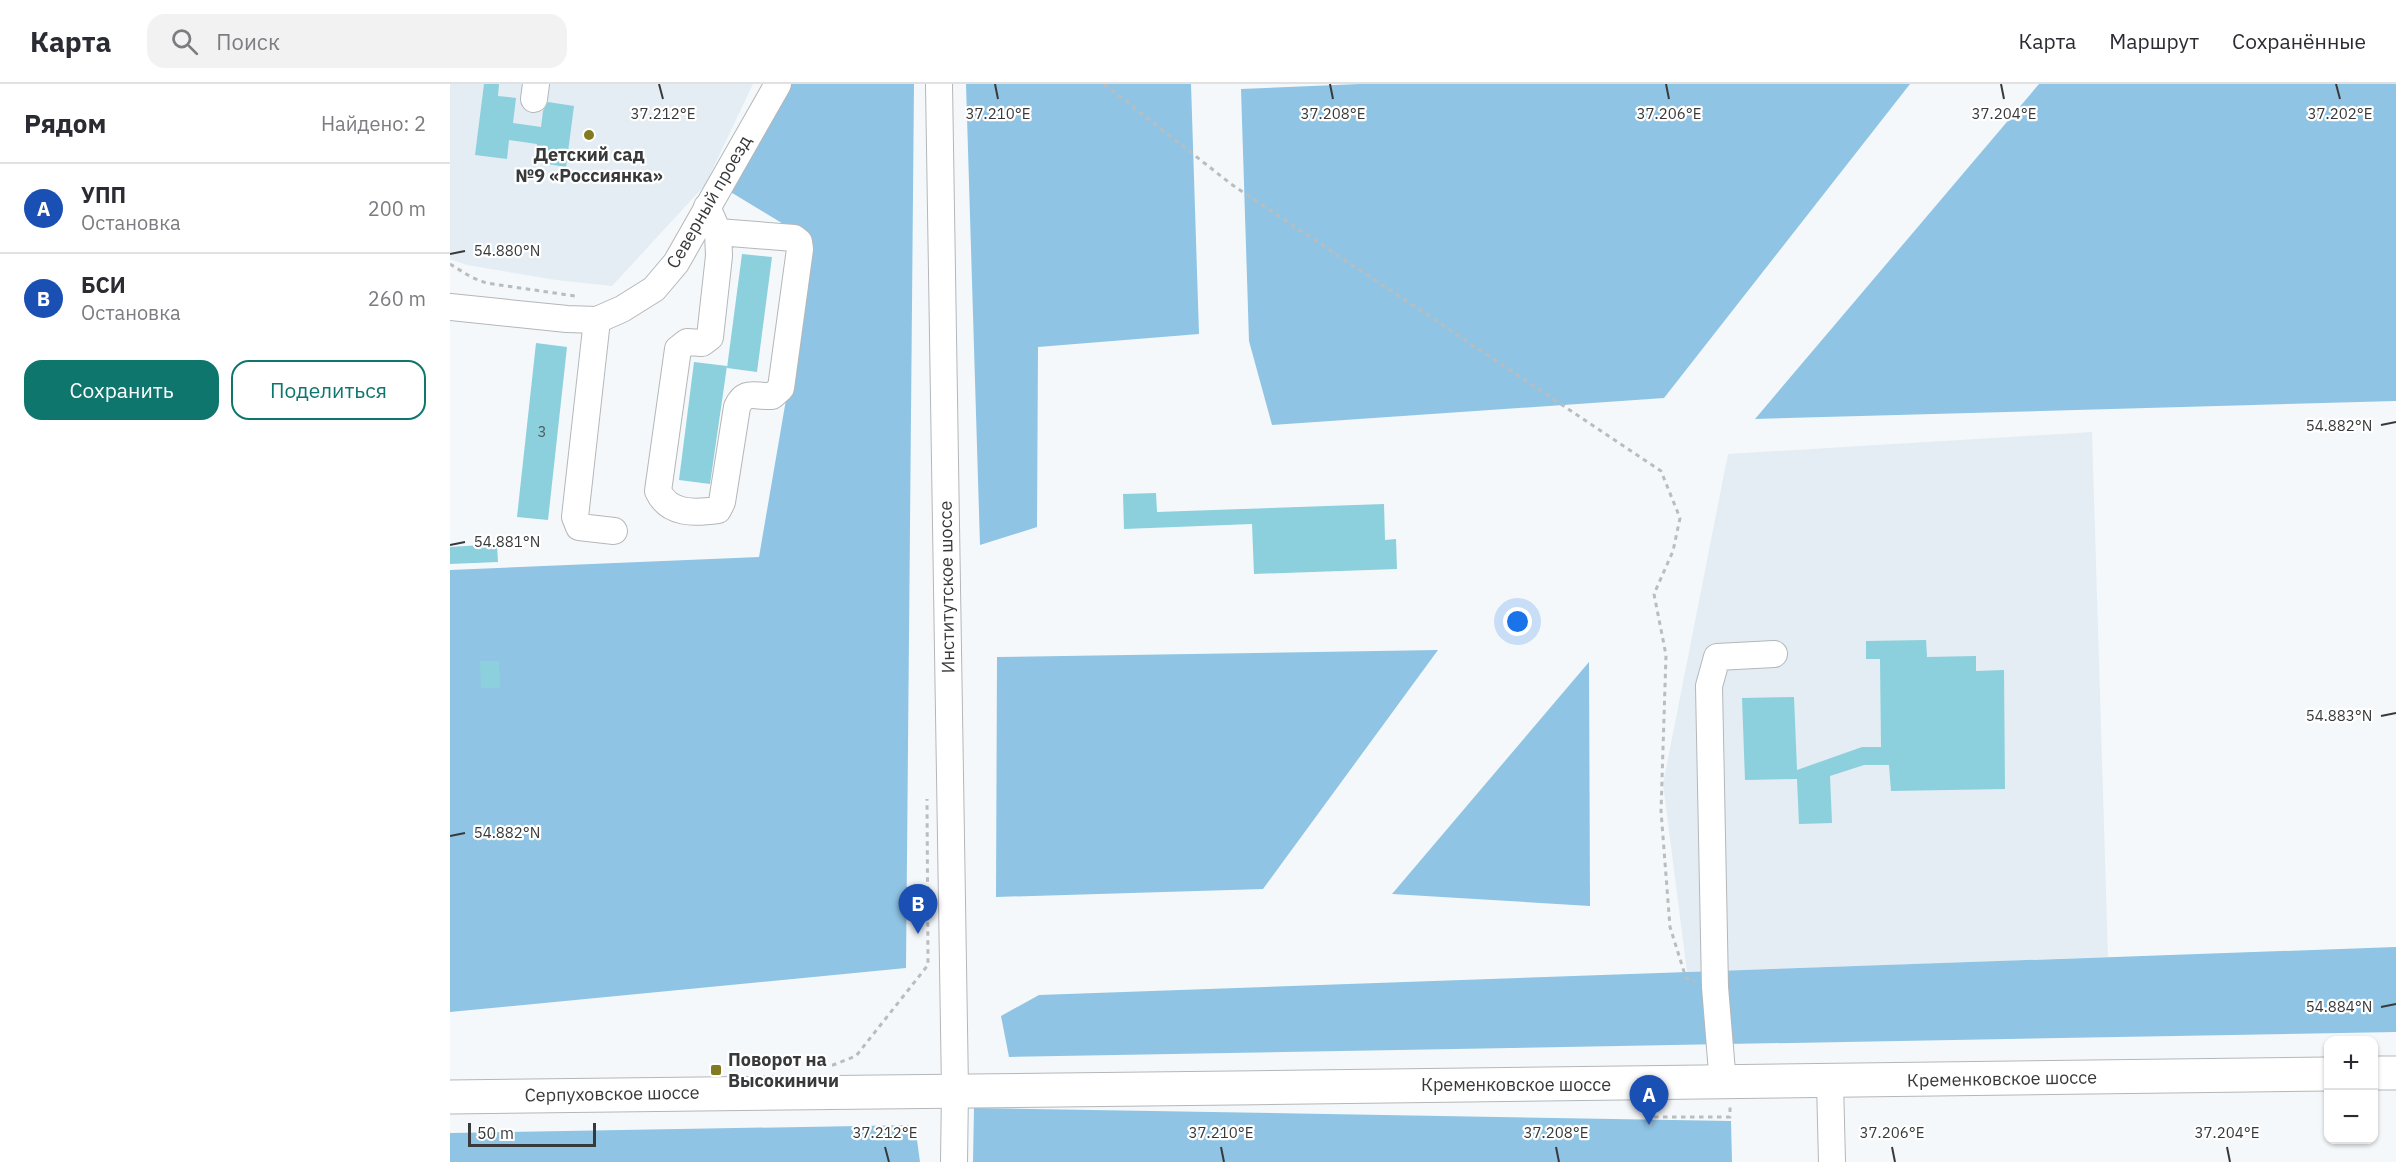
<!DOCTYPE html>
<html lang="ru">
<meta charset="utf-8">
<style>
body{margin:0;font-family:"IBM Plex Sans",sans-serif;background:#f2f2f3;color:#2b2b33}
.controls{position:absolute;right:18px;bottom:18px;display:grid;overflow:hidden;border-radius:12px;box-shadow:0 2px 4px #0004}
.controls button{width:54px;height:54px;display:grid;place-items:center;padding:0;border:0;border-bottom:2px solid #e1e1e2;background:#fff;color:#2b2b33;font:30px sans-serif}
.scale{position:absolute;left:18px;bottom:15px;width:128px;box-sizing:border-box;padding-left:6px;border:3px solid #38393a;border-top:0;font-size:16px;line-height:21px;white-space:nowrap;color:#38393a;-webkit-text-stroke:4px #fff;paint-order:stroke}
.you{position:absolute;left:1068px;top:538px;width:21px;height:21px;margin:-15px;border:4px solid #fff;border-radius:50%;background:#1a73e8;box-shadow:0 0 0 9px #1a73e833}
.badge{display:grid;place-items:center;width:39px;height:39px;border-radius:50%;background:#0f766e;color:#fff;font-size:20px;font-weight:700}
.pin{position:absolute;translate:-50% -50px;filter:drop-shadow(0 2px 3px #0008)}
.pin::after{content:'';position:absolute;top:32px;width:21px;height:18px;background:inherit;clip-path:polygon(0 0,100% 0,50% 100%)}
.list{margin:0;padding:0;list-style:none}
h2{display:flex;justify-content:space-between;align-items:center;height:78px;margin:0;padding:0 24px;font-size:26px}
h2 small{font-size:20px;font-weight:400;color:#7c7c81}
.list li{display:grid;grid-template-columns:39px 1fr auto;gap:18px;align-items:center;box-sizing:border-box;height:90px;padding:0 24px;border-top:2px solid #e1e1e2}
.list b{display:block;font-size:22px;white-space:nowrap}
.list p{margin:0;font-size:20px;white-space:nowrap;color:#7c7c81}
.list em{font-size:20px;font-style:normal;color:#7c7c81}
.actions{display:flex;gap:12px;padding:18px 24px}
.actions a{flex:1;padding:14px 0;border:2px solid #0f766e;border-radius:18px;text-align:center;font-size:21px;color:#0f766e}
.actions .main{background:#0f766e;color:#fff}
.icon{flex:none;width:33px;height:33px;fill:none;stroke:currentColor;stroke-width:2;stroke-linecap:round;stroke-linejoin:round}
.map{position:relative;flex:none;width:1946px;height:1078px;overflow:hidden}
header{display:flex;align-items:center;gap:36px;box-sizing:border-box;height:84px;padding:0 30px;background:#fff;border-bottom:2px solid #e1e1e2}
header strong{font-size:28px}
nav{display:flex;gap:33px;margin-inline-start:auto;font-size:21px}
.search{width:420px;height:54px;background:#f2f2f3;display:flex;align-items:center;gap:15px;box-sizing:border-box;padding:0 21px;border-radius:18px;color:#7c7c81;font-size:22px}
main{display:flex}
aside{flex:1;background:#fff}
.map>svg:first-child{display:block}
.built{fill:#e3edf3}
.forest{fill:#8fc4e4}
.building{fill:#8bd0dc}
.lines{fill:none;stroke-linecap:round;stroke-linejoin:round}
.minor-casing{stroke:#b4b7b9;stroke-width:28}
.major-casing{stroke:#b4b7b9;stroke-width:35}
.path{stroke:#babdbe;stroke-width:3;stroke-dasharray:4.5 4.5;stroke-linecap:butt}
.minor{stroke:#fff;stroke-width:26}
.major{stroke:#fff;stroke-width:33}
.ticks{fill:none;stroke:#38393a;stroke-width:2}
.poi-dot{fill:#837b21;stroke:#fff;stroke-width:2}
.labels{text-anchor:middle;stroke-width:4.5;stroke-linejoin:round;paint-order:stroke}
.number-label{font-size:15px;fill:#4d5f62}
.poi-label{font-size:18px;font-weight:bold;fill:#38393a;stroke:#fff}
.street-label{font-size:18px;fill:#38393a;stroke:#fff}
.ticks-label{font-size:15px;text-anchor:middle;fill:#38393a;stroke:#fff;stroke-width:4.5;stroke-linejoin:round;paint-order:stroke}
</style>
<header>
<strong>Карта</strong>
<div class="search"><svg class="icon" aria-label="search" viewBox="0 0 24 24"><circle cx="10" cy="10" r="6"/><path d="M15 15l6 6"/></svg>Поиск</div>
<nav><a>Карта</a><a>Маршрут</a><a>Сохранённые</a></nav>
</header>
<main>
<aside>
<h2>Рядом<small>Найдено: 2</small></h2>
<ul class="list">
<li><span class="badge" style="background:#1a4fb4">A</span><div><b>УПП</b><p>Остановка</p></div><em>200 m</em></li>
<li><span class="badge" style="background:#1a4fb4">B</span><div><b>БСИ</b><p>Остановка</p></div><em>260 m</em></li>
</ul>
<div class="actions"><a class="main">Сохранить</a><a>Поделиться</a></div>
</aside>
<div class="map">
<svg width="1946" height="1078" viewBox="0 0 1946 1078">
<rect width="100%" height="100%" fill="#f4f8fa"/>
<g class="built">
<polygon points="0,0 303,0 255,101 162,202 106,196 17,181 0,175"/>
<polygon points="1642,348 1658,873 1237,888 1213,700 1278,370"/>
</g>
<g class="forest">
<polygon points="339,0 464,0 456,884 0,928 0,486 309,473 363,158 274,104"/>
<polygon points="516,0 741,0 749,250 588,263 587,443 530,461"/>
<polygon points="910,0 1460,0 1214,314 822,341 799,257 791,5"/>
<polygon points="1589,0 1946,0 1946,317 1305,335"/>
<polygon points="988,566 813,805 546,813 547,573"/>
<polygon points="1139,578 1140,822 942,810"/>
<polygon points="1946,863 1946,948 559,973 551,932 589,911"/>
<polygon points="524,1024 1281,1037 1282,1078 523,1078"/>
<polygon points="465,1041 470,1078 0,1078 0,1049"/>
</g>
<g class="building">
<polygon points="34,0 49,0 48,12 66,14 63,39 91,43 93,27 98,18 124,22 116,83 85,78 87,60 59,56 57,75 25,71"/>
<polygon points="292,170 322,173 307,288 277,284"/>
<polygon points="86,259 117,263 98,436 67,433"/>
<polygon points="244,278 277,282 260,400 229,396"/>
<polygon points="706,409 707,428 934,420 935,456 946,455 947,485 804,490 802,440 674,445 673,410"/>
<polygon points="47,460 48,478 0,480 0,463"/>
<polygon points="1476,556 1477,573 1526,572 1526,587 1554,586 1555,705 1441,707 1439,681 1414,681 1380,692 1382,739 1349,740 1347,695 1295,696 1292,614 1344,613 1347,686 1412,663 1431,663 1430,575 1416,575 1416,557"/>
<polygon points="30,577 49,577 50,604 31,604"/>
</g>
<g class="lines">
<defs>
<g id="minor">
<polyline points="489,0 505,1006 504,1078"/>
<polyline points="84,15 86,0"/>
<path d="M257,123L268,148L269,172L260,253L252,259L237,258L228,265L208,407C219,431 245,429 268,426L272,418L287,323C295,305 304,313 322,312L331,304L350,165L349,158L344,154L268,148"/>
<polyline points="0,223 117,235 147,236 172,225 204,205 226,179 328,0"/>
<polyline points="147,236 125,433 129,443 164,447"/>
<polyline points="1380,998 1382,1078"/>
<polyline points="1273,1000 1265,903 1259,602 1267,573 1324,570"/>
</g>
<g id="major">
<polyline points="1924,989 1946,989"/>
<path d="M0,1013C626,1004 1252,1001 1878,990"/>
</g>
</defs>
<use href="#minor" class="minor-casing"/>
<use href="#major" class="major-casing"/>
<g class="path">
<polyline points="654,0 781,100 1211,387 1230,434 1223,467 1204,510 1216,571 1211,727 1220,843 1236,894 1245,897"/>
<polyline points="0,180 21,193 36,199 125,212"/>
<polyline points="364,982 383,981 406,972 478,881 477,715"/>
<polyline points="1199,1041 1205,1033 1280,1033 1280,1023"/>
</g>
<use href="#minor" class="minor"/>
<use href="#major" class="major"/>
</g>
<path class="ticks" d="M209,0L213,15M545,0L548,15M880,0L883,15M1216,0L1219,15M1551,0L1554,15M1886,0L1890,15M0,170L15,167M1931,341L1946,338M0,461L15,458M1931,632L1946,629M0,752L15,749M1931,923L1946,920M435,1063L439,1078M771,1063L774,1078M1106,1063L1109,1078M1442,1063L1445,1078M1777,1063L1780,1078"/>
<g class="poi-dot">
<circle cx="139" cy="51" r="6"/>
<rect x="260" y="980" width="12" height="12" rx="3"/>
</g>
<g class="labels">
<g class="number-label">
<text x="92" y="353">3</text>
</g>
<g class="poi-label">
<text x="139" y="77">Детcкий сад<tspan x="139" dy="21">№9 «Россиянка»</tspan></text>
<text x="278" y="982" text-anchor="start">Поворот на<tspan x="278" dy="21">Высокиничи</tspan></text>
</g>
<g class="street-label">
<text transform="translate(259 118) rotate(-60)" y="6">Северный проезд</text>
<text transform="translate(497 503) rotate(-91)" y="6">Институтское шоссе</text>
<text transform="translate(1552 995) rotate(-1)" y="6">Кременковское шоссе</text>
<text x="1066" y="1007">Кременковское шоссе</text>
<text transform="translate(162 1010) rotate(-1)" y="6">Серпуховское шоссе</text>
</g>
</g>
<g class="ticks-label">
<text x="213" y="35">37.212°E</text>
<text x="548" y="35">37.210°E</text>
<text x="883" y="35">37.208°E</text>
<text x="1219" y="35">37.206°E</text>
<text x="1554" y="35">37.204°E</text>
<text x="1890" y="35">37.202°E</text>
<text x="57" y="172">54.880°N</text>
<text x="1889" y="347">54.882°N</text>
<text x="57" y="463">54.881°N</text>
<text x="1889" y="637">54.883°N</text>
<text x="57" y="754">54.882°N</text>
<text x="1889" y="928">54.884°N</text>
<text x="435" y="1054">37.212°E</text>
<text x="771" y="1054">37.210°E</text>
<text x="1106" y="1054">37.208°E</text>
<text x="1442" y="1054">37.206°E</text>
<text x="1777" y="1054">37.204°E</text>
</g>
</svg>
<div class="controls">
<button>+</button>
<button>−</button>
</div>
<div class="scale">50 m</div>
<div class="you"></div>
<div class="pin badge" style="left:1199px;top:1041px;background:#1a4fb4">A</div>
<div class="pin badge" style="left:468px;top:850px;background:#1a4fb4">B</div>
</div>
</main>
